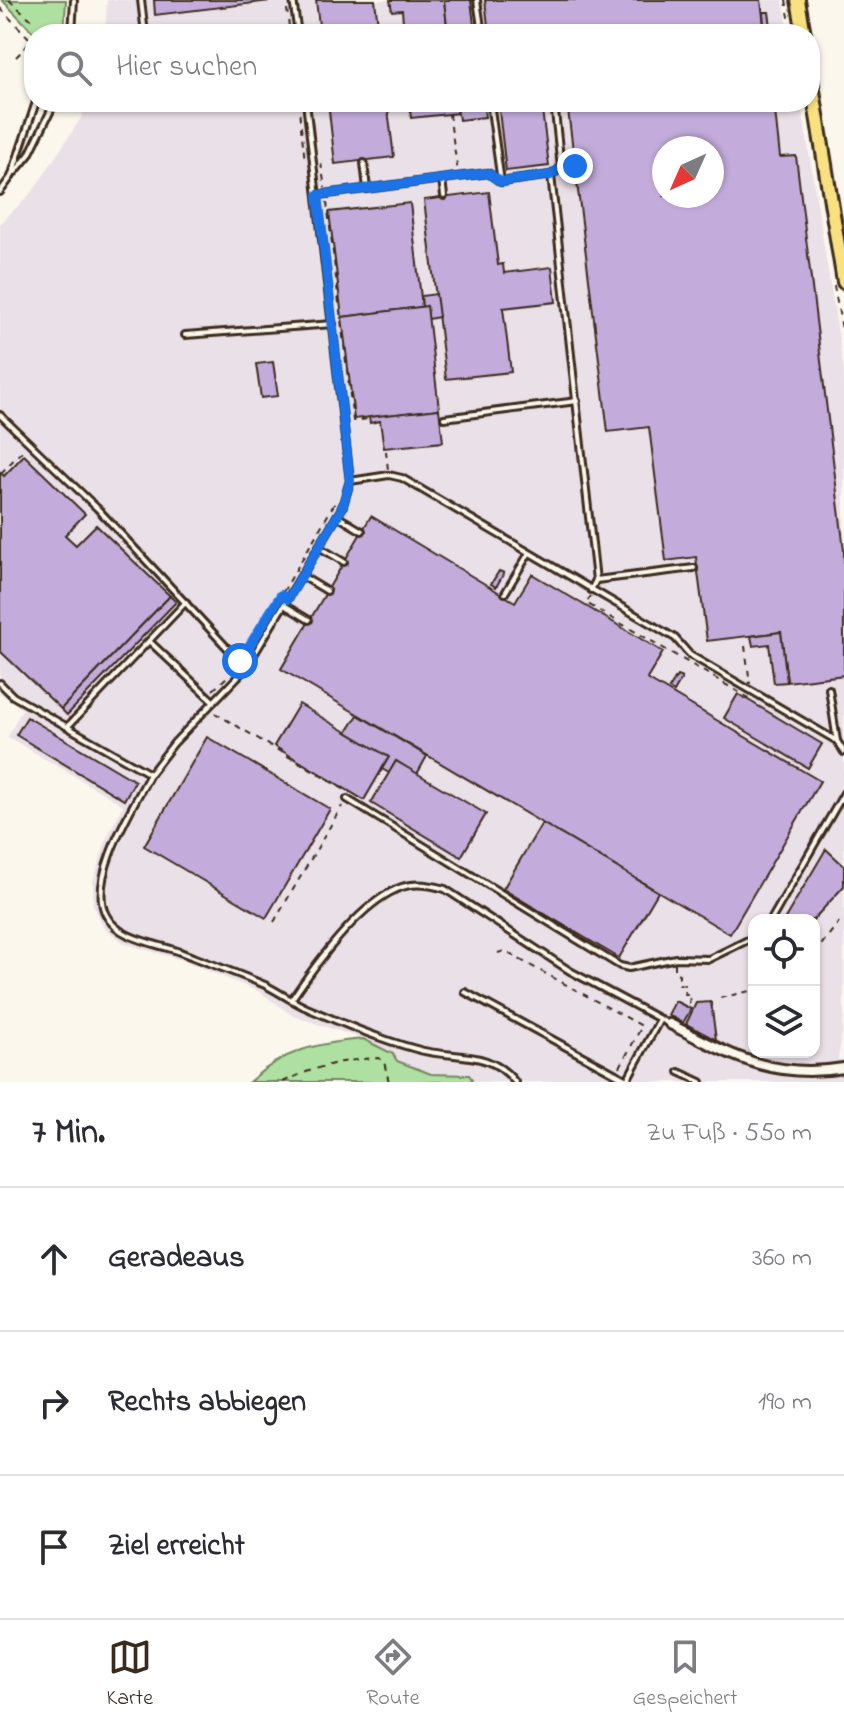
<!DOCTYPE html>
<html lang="de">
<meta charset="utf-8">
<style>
body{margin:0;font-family:"Indie Flower",sans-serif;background:#f2f2f3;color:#2b2b33}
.controls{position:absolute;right:24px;bottom:24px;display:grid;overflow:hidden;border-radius:16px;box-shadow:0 2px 6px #0004}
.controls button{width:72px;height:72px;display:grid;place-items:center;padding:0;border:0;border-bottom:2px solid #e1e1e2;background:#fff;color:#2b2b33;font:40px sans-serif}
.compass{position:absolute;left:652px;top:136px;width:72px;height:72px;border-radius:50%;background:#fff;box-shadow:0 2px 6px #0004;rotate:225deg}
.stop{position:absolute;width:24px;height:24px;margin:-18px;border:6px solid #1a73e8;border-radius:50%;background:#fff}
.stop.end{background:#1a73e8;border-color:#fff;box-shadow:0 2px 8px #0008}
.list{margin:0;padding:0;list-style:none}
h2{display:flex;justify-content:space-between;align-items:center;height:104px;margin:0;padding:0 32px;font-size:34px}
h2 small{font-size:26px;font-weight:400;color:#7c7c81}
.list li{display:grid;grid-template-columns:52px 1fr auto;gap:24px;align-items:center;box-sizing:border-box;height:144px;padding:0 32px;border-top:2px solid #e1e1e2}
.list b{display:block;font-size:30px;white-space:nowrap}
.list em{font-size:26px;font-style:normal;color:#7c7c81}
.icon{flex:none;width:44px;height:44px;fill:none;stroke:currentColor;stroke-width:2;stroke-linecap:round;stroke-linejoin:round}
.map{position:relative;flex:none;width:844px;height:1082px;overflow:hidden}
.search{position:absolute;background:#fff;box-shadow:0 2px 6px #0004;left:24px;right:24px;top:24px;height:88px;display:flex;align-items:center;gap:20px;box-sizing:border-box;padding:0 28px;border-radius:32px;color:#7c7c81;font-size:30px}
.sheet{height:536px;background:#fff}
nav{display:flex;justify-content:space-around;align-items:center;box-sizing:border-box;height:112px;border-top:2px solid #e1e1e2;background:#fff;font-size:22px;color:#7c7c81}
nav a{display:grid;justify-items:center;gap:4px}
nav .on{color:#3b2a1e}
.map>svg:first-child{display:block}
.built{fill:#eae0e7;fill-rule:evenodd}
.green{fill:#aee0a1;stroke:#748560;stroke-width:2}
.building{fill:#c3acdb;stroke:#3b2a1e;stroke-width:2;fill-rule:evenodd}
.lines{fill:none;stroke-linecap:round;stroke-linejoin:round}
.service-casing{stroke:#3b2a1e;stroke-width:10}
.minor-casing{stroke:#3b2a1e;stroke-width:14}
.primary-casing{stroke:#3b2a1e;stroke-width:18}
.path{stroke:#3b2a1e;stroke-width:2;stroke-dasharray:6 6;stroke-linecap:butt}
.service{stroke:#fbf7ec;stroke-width:4}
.minor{stroke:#fbf7ec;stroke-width:8}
.primary{stroke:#f9e181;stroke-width:12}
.route{stroke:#1a73e8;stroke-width:10}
</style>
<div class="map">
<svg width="844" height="1082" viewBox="0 0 844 1082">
<rect width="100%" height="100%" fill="#fbf7ec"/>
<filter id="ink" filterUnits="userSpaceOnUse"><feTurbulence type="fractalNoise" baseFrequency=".0125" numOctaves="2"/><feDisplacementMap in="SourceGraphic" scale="16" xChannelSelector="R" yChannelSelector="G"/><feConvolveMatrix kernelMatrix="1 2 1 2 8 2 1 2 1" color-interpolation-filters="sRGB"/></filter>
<g filter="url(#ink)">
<g class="built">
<polygon points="107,0 783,0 789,34 105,34"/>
<path d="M88,102H801L844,371V1019L838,1060L844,1059V1082H471L472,1079L468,1075L431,1074L397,1061L393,1054L363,1039L293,1016L260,992L182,960L126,944L104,928L93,905V882L107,838L123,805L8,737L22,709L0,693V224L33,191L80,120ZM664,148H712V196H664ZM754,920H814V1052H754Z"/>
</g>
<g class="green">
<polygon points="2,0 66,0 64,34 35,34"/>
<path d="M363,1039L393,1054L397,1061L431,1074L469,1075L472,1079L471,1082H249C284,1050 317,1043 363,1039Z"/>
</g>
<g class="building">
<polygon points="154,0 279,0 155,15"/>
<polygon points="316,0 375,0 379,34 320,34"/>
<polygon points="390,0 444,0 448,34 404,34 402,10 392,11"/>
<polygon points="444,0 471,0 475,34 448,34"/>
<polygon points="485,0 761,0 765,34 559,34 558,26 532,30 532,34 489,34"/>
<polygon points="763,12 769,12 772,34 765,34"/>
<polygon points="328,102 387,102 394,157 335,164"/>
<polygon points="409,102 456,102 458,113 411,118"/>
<polygon points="456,102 483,102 485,117 459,120"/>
<polygon points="498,102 541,102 549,166 506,171"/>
<path d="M567,102H774L780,157L796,156L844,550V675L787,682L781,632L707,641L696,557L666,561L649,427L608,432ZM664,148H712V196H664Z"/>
<polygon points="489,192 498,265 503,264 504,273 552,267 556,302 503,308 511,372 446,379 424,200"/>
<polygon points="410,203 422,307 342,317 329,212"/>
<polygon points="436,294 439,317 428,319 427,306 422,307 421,296"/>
<polygon points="427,306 439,409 354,419 342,317"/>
<polygon points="273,362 278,396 261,398 256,364"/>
<polygon points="439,409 443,442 384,448 380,421 370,423 369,417"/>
<polygon points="24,455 85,514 65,535 76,545 96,525 170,596 61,709 0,651 0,472 4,476"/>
<polygon points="371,516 515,602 532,574 663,652 647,679 820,781 730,934 281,669"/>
<polygon points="499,571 504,573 496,587 491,584"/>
<polygon points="170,596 176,602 67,715 61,709"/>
<polygon points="781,632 787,682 774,683 769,644 753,646 751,636"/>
<polygon points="677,676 682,678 674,692 669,689"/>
<polygon points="738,694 822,744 808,768 724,718"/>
<polygon points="299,704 389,757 364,800 274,746"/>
<polygon points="358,715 427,756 417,774 396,761 389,773 382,769 389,757 347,732"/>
<polygon points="27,717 135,781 124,800 16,735"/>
<polygon points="207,737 330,809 266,918 144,846"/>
<polygon points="396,761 486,814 461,857 371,803"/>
<polygon points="542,823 658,892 619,958 503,889"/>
<polygon points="826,849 844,866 844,886 813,920 784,920"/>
<polygon points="675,1001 691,1009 683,1023 668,1015"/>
<polygon points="711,1002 716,1040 686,1024 696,1003"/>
</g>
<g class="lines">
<defs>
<g id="service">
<polyline points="141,0 145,34"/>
<polyline points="293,0 298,34"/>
<polyline points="477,0 482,34"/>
<polyline points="72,34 74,0"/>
<polyline points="285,34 297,32"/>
<polyline points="490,102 501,182"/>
<polyline points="554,102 561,168 551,175 596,580 591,590"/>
<polyline points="364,163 367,189"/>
<polyline points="561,168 575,166"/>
<polyline points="15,172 29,155 55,102"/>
<polyline points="442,179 444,196"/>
<polyline points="0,192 11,177 36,102"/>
<polyline points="318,195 488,173 501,182 551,175"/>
<polyline points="185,335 333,324"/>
<polyline points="0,415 97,508 246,668"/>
<polyline points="444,418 577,401"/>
<polyline points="350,481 389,475 402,478 675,638 690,655 837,741 844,752"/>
<polyline points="337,516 362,531"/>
<polyline points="319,547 344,562"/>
<polyline points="302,576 327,591"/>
<polyline points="596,580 694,568"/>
<polyline points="505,593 529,553"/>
<polyline points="284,605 309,620"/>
<polyline points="149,641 213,701"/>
<polyline points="0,683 13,696 150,774 174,743 246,668 342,508 350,481 306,102"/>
<polyline points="829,689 837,741"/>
<polyline points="69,725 186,602"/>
<path d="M150,774C133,807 87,879 106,915C119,940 156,943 180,952C208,963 237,973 265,985C279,992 293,1002 307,1008C342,1023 379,1039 416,1049C453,1060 489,1048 515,1082"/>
<polyline points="347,799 620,966 629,968 676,958 709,959 754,937"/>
<polyline points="771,920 844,793"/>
<polyline points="465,992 627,1080 660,1019"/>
<path d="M292,999C315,965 361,901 402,887C416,882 431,885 445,889L570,971L669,1024"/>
<polyline points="679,1072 701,1082"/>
</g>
<path id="minor" d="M670,1024C731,1055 772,1080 844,1068"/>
<g id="primary">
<polyline points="798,0 804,34"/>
<polyline points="810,72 844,282"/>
</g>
</defs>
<use href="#service" class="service-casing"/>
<use href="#minor" class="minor-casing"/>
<use href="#primary" class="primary-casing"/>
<g class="path">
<polyline points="9,0 33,21"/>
<polyline points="786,0 792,34"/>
<polyline points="0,8 29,38 27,46"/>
<polyline points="287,9 289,27"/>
<polyline points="16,57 27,46 30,47"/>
<polyline points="298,102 305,161"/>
<polyline points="449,114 458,172"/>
<polyline points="321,163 325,188"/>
<polyline points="327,202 353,421 368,419"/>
<polyline points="834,286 844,340"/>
<polyline points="386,451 388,470"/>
<polyline points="1,473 26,447"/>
<polyline points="283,592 336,501"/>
<polyline points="591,596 586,603 749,698"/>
<polyline points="745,646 750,684"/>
<polyline points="213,690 229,675"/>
<polyline points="215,713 350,793"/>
<polyline points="274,922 342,806"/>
<polyline points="498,953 504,951 642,1026 620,1067"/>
<polyline points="814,954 839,922"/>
<polyline points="675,963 675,973 679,974 679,984 685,985 685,994 690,994 689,1008"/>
<polyline points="814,967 815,968"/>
<polyline points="720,998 754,990"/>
<path d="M283,1082C314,1067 345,1059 379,1058L384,1062L389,1082"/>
</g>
<use href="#service" class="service"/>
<use href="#minor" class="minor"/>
<use href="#primary" class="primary"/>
</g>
</g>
<g class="lines" filter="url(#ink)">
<polyline class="route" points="240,661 281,595 288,599 342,508 350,481 318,195 488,173 501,182 551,175 561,168 575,166"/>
</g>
</svg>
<div class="controls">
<button><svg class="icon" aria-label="locate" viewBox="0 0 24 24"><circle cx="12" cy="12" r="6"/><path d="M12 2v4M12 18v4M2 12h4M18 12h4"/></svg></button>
<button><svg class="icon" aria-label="layers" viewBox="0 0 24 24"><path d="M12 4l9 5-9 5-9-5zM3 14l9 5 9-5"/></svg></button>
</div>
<svg class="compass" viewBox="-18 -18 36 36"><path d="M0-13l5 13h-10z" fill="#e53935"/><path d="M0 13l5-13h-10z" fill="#7c7c81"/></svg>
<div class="stop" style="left:240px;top:661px"></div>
<div class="stop end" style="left:575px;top:166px"></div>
<div class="search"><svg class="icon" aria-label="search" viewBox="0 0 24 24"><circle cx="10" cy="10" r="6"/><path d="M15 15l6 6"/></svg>Hier suchen</div>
</div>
<section class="sheet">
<h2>7 Min.<small>Zu Fuß · 550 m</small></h2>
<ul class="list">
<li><svg class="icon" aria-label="ahead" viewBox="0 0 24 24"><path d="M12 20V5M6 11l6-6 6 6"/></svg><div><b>Geradeaus</b></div><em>360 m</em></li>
<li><svg class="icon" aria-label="right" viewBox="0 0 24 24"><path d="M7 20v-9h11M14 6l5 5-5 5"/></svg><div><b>Rechts abbiegen</b></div><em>190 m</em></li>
<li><svg class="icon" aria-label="arrive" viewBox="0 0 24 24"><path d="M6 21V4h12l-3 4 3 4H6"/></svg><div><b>Ziel erreicht</b></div></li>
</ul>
</section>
<nav>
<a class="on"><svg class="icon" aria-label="map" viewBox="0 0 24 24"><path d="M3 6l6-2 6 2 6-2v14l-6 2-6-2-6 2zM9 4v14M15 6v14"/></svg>Karte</a>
<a><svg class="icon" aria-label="directions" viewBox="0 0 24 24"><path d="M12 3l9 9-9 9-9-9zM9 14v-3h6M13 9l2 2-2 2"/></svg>Route</a>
<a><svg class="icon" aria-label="saved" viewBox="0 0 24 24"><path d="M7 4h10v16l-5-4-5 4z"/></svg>Gespeichert</a>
</nav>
